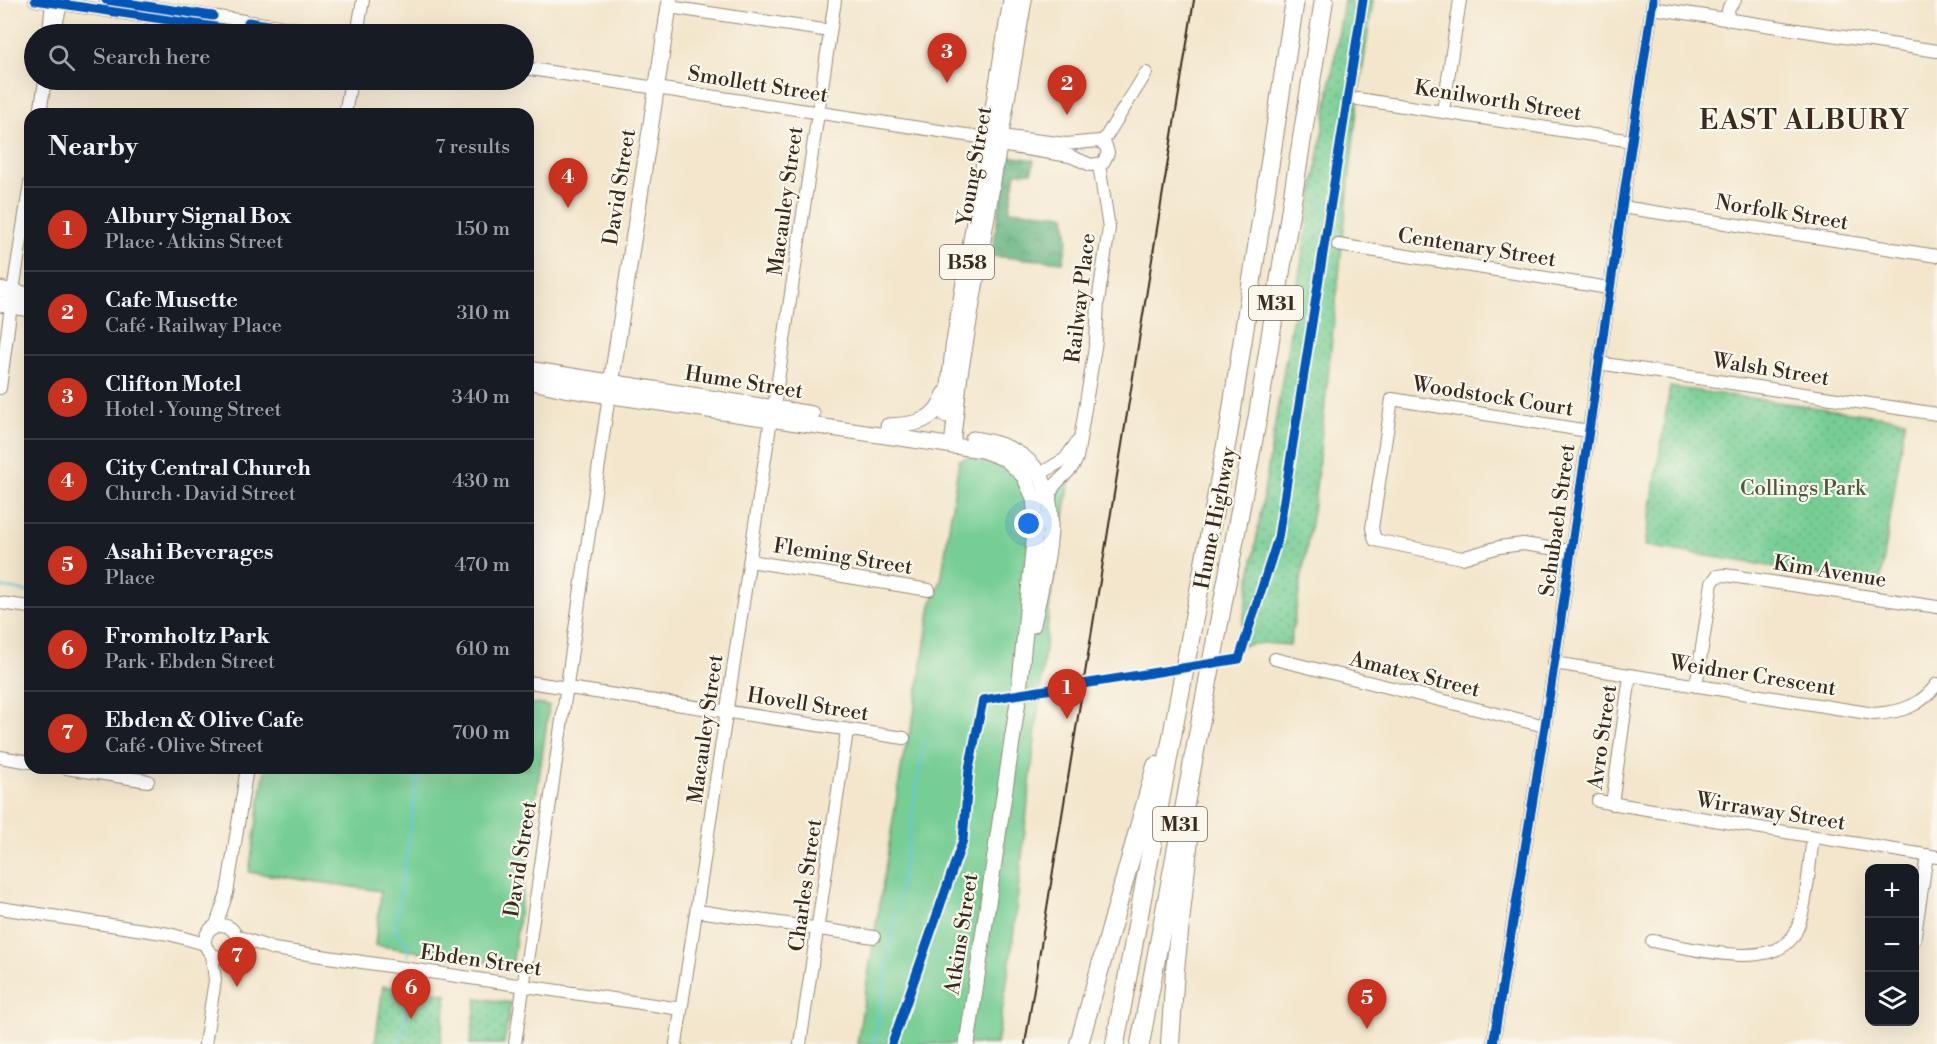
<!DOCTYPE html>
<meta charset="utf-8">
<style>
body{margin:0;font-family:"Libre Bodoni",serif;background:#20242c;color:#f1f3f6}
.controls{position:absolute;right:18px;bottom:18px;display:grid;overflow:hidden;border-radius:12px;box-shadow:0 6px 24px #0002}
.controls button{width:54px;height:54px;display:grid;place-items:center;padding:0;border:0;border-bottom:2px solid #363941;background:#171b24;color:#f1f3f6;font:30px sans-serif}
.you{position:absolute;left:1029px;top:524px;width:21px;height:21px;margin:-15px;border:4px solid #fff;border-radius:50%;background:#1a73e8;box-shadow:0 0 0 9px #1a73e833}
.badge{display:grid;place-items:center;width:39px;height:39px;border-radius:50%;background:#c8321e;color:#fff;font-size:20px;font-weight:700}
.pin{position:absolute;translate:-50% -50px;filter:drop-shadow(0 2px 3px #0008)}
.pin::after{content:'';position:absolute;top:32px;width:21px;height:18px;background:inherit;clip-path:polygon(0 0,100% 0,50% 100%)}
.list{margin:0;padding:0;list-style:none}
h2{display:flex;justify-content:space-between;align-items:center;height:78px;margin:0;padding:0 24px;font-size:26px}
h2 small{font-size:20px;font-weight:400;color:#9ea1a6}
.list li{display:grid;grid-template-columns:39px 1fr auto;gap:18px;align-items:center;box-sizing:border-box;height:84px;padding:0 24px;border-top:2px solid #363941}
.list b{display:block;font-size:22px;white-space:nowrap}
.list p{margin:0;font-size:20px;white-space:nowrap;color:#9ea1a6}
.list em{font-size:20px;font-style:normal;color:#9ea1a6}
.icon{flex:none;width:33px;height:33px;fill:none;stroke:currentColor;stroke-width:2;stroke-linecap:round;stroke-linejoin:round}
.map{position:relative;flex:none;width:1937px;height:1044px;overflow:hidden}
.search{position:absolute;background:#171b24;box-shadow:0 6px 24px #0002;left:24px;top:24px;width:510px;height:66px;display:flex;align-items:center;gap:15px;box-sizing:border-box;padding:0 21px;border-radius:33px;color:#9ea1a6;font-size:22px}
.panel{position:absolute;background:#171b24;box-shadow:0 6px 24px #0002;left:24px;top:108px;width:510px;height:666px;border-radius:18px}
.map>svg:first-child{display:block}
.green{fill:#77ce94;stroke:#597c59;stroke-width:1.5}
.forest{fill:url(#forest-crowns);stroke:#4e6e4e;stroke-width:1.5}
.park{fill:url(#park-dots);stroke:#597c59;stroke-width:1.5}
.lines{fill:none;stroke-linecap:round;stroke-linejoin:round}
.stream{stroke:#62c7df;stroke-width:2}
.minor-casing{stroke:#978875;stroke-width:14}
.major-casing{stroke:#978875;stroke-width:17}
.highway-casing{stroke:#978875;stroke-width:20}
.minor{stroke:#fff;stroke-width:12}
.major{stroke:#fff;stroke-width:15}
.highway{stroke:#fff;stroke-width:18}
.rail{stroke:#3b2a1e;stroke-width:2}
.cycleway-casing{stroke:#fbf7ec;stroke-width:13}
.cycleway{stroke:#0057b8;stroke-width:9}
.labels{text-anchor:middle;stroke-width:4.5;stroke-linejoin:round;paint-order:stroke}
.shield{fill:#fbf7ec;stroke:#75685c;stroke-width:1.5}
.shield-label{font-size:20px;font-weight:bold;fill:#3b2a1e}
.street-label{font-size:21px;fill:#3b2a1e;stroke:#fbf7ec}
.park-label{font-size:21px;fill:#4d5b41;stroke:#fbf7ec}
.district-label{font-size:27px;font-weight:bold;letter-spacing:1.5px;fill:#3b2a1e;stroke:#fbf7ec}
</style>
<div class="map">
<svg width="1937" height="1044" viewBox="0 0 1937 1044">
<defs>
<pattern id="forest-crowns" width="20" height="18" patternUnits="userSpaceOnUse" patternTransform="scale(1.5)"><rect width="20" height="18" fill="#61b17e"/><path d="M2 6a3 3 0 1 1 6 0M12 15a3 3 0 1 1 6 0" fill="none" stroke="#519067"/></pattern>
<pattern id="park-dots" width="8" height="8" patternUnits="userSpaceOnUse" patternTransform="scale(1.5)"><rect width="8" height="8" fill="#77ce94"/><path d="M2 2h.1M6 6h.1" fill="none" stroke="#63a778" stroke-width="1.8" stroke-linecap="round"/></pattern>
</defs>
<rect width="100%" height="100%" fill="#fbf7ec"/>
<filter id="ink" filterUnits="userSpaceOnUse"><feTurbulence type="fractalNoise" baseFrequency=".0167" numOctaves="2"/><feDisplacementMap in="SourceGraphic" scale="12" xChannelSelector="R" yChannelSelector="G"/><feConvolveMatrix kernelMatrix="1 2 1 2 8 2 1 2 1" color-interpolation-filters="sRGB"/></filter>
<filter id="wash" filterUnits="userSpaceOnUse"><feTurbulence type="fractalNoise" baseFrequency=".008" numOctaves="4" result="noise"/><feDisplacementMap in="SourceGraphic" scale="24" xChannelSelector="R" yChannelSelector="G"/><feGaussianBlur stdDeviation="1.35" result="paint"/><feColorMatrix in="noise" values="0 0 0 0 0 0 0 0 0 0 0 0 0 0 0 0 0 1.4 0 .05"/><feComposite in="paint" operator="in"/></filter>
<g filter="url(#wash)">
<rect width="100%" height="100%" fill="#f3e6cc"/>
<g class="green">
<polygon points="974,456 998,463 1058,486 1070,479 1050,602 1011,956 997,1044 857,1044 903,758 913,720 931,605 941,581 959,460"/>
<polygon points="528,703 549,706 512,966 375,945 381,891 249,872 265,768 528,768"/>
</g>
<polygon class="forest" points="1008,156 1034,160 1032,172 1016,173 1009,210 1065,215 1068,239 1063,262 991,256"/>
<g class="park">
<polygon points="1344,0 1373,0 1358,99 1314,505 1290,645 1263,643 1239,646"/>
<polygon points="1670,387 1905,420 1880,584 1645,546"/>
<polygon points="383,986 447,994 440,1044 375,1044"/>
<polygon points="477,998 511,1003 504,1044 470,1044"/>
</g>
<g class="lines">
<g class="stream">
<polyline points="0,587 30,592"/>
<polyline points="408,958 408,945 396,932 396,923 418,775 417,768"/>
<polyline points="400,1044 409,989 404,984"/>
<polyline points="874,1044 925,740"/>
</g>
</g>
</g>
<g filter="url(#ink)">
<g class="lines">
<defs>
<g id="minor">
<polyline points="35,0 262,34"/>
<polyline points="106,0 331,34"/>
<polyline points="669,7 830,31"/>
<polyline points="1652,8 1937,51"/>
<polyline points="1726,19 1729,7 1735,0"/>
<polyline points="49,34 52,0"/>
<polyline points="54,34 62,0"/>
<polyline points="357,34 363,0"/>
<polyline points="524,68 986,138"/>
<polyline points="1358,99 1632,141"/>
<polyline points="1443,111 1460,0"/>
<polyline points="40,114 45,80"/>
<polyline points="345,114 351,80"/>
<polyline points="1102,143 1146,73"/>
<polyline points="999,145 1070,156 1091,165 1103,163 1108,153 1106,146 1099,141 1066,144 1001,136"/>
<polyline points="1622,207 1937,256"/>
<polyline points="1338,245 1609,288"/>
<polyline points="13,291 30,183"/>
<polyline points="1598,363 1937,414"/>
<polyline points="0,388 11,306"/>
<polyline points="774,407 835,0"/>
<polyline points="1040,474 1065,459 1077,442"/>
<path d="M1050,501C1049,480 1071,477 1077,458L1096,341L1098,302L1109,228L1099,165"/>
<polyline points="1570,551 1523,544 1499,547 1462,558 1375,540 1372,528 1392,399 1588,431"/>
<polyline points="750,561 929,590"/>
<polyline points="0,603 30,607"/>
<polyline points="1275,659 1545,726"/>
<path d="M1554,663L1874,714C1901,712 1920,707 1937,684"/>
<polyline points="528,682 904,738"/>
<polyline points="1696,686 1712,583 1717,576 1725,575 1937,607"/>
<polyline points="0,757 30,762"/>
<polyline points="66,768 148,781"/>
<polyline points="1598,801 1937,857"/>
<polyline points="1612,804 1630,676"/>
<polyline points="0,908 169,934 205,944"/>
<polyline points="698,911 874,937"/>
<circle cx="221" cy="941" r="16"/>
<polyline points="216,925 227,893 247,768"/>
<polyline points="236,936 274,949 681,1009"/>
<path d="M1652,941C1688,947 1779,975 1797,929C1807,906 1809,864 1813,838"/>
<polyline points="1914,941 1927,855"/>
<polyline points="205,1044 215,980 212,955"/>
<polyline points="515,1044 609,395"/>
<polyline points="676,1044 771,419"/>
<polyline points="800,1044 847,731"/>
<polyline points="1493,1044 1545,726 1653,0"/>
</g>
<g id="major">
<polyline points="0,289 30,295"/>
<polyline points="0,304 30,309"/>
<polyline points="528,369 812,414"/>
<polyline points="528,381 564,389 982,450 1006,459 1024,476 1034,498 1036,522 1018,701 967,1044"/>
<polyline points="610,391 670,0"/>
<polyline points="946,415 953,348 1011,0"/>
<path d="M888,426C915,425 935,422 945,394"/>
<path d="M973,439C1083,454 1048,548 1033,625"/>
<polyline points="952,446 960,374 1024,0"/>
</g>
<g id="highway">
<polyline points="1079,1044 1156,766"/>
<polyline points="1115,1044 1229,429 1295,0"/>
<polyline points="1140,1044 1258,415 1324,0"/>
<polyline points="1170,1044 1175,970 1190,829"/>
</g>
</defs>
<use href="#minor" class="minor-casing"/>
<use href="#major" class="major-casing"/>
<use href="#highway" class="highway-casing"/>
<use href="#minor" class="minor"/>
<use href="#major" class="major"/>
<use href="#highway" class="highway"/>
<polyline class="rail" points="1025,1044 1194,0"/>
<defs>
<g id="cycleway">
<polyline points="35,0 262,34"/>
<polyline points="106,0 213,16"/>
<polyline points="248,22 331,34"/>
<polyline points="892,1044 963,840 969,769 983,700 1239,659 1278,538 1363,0"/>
<polyline points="1493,1044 1545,726 1653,0"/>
</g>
</defs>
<use href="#cycleway" class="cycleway-casing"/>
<use href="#cycleway" class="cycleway"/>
</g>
</g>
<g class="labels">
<g class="shield">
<rect x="940" y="245" width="54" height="34" rx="4.5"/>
<rect x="1249" y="286" width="54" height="34" rx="4.5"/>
<rect x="1153" y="807" width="54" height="34" rx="4.5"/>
</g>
<g class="shield-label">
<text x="967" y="269">B58</text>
<text x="1276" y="310">M31</text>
<text x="1180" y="831">M31</text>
</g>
<g class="street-label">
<text transform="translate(758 84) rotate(9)" y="7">Smollett Street</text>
<text transform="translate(1498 100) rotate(9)" y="7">Kenilworth Street</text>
<text transform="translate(974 166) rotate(-80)" y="7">Young Street</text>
<text transform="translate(619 187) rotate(-81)" y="7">David Street</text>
<text transform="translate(785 201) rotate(-82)" y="7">Macauley Street</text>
<text transform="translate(1782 212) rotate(9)" y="7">Norfolk Street</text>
<text transform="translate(1477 247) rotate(9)" y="7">Centenary Street</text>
<text transform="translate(1080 298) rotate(-83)" y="7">Railway Place</text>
<text transform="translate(1771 369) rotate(9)" y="7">Walsh Street</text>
<text transform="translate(744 382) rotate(9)" y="7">Hume Street</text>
<text transform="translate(1493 396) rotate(9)" y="7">Woodstock Court</text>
<text transform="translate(1215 518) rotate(-79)" y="7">Hume Highway</text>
<text transform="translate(1557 520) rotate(-82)" y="7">Schubach Street</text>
<text transform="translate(843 556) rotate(9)" y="7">Fleming Street</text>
<text transform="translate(1830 571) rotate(9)" y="7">Kim Avenue</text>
<text transform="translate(1415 674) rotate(14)" y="7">Amatex Street</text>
<text transform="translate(1753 675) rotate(9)" y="7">Weidner Crescent</text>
<text transform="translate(808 704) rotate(9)" y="7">Hovell Street</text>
<text transform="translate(705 729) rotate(-82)" y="7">Macauley Street</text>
<text transform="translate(1602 737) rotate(-82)" y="7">Avro Street</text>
<text transform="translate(1771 811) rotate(9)" y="7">Wirraway Street</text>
<text transform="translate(520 859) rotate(-81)" y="7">David Street</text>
<text transform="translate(805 885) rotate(-82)" y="7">Charles Street</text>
<text transform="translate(961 934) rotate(-81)" y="7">Atkins Street</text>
<text transform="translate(481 960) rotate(8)" y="7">Ebden Street</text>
</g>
<g class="park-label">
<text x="1803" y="495">Collings Park</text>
</g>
<g class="district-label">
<text x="1805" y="129">EAST ALBURY</text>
</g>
</g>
</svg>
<div class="controls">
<button>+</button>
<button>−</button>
<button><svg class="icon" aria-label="layers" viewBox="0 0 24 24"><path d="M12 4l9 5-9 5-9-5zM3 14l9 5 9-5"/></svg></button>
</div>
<div class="you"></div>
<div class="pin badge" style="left:1067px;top:719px">1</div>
<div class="pin badge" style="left:1067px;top:115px">2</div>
<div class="pin badge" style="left:947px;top:83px">3</div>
<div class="pin badge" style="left:568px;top:208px">4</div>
<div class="pin badge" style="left:1367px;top:1029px">5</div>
<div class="pin badge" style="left:411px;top:1019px">6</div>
<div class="pin badge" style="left:237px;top:987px">7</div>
<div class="search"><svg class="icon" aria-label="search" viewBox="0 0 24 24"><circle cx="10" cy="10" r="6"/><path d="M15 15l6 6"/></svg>Search here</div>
<section class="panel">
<h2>Nearby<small>7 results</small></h2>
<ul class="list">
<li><span class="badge">1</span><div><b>Albury Signal Box</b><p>Place · Atkins Street</p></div><em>150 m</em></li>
<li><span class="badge">2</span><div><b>Cafe Musette</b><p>Café · Railway Place</p></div><em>310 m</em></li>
<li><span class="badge">3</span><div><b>Clifton Motel</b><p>Hotel · Young Street</p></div><em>340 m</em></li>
<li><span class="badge">4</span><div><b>City Central Church</b><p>Church · David Street</p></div><em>430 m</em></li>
<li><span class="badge">5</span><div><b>Asahi Beverages</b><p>Place</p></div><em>470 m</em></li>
<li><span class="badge">6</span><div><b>Fromholtz Park</b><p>Park · Ebden Street</p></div><em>610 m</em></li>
<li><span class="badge">7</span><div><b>Ebden &amp; Olive Cafe</b><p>Café · Olive Street</p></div><em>700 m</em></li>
</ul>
</section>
</div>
